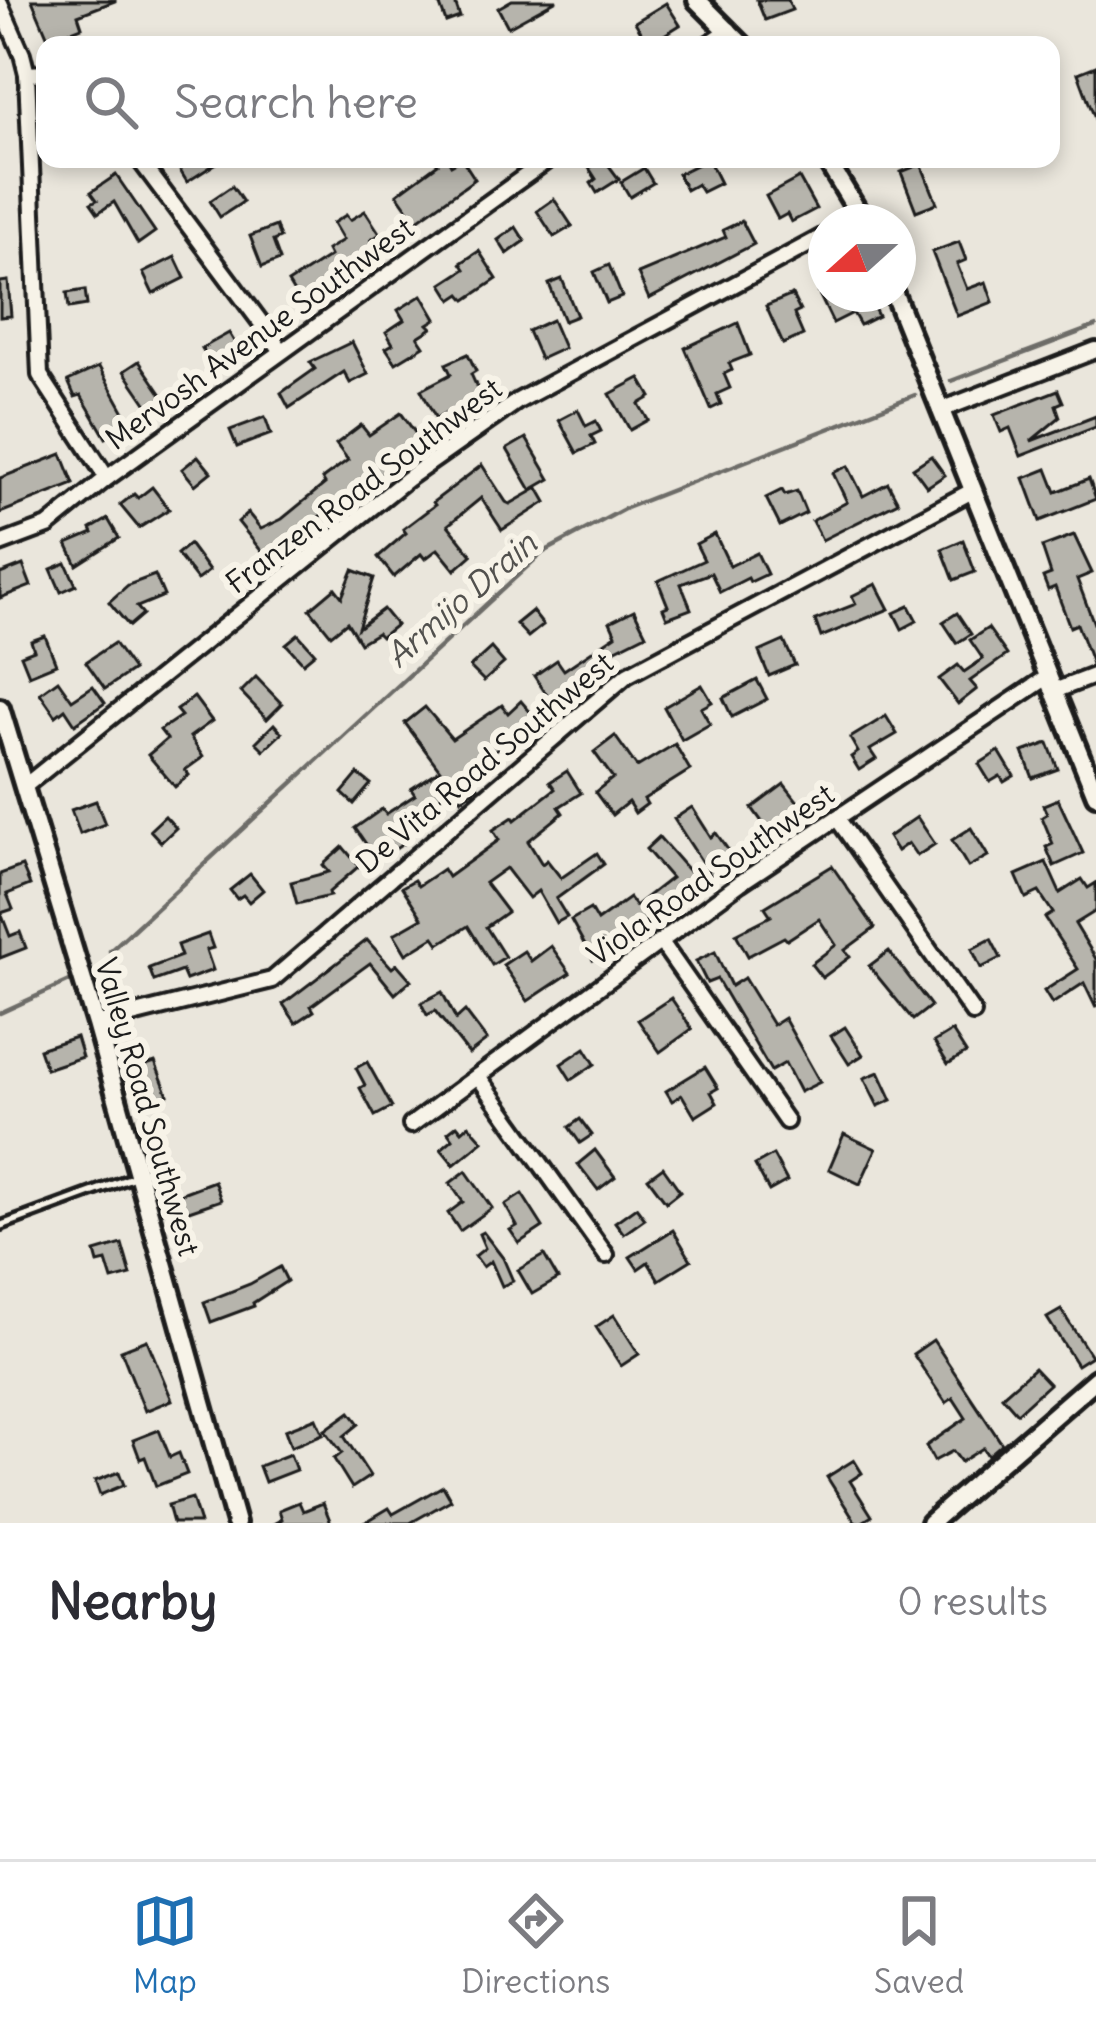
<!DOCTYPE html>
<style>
body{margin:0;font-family:Delius,sans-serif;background:#f2f2f3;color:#2b2b33}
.compass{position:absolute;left:808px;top:204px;width:108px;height:108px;border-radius:50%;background:#fff;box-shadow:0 6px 18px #0003;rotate:249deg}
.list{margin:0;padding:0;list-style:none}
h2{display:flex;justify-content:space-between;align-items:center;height:156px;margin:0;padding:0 48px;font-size:51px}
h2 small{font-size:39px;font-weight:400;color:#7c7c81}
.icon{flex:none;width:66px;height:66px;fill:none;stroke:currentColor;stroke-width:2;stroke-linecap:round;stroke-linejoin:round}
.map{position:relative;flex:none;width:1096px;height:1523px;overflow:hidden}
.search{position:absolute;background:#fff;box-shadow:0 6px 18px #0003;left:36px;right:36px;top:36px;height:132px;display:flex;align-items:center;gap:30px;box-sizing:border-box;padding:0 42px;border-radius:24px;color:#7c7c81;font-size:45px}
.sheet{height:336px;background:#fff}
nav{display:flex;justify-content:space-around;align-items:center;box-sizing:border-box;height:168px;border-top:3px solid #e1e1e2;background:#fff;font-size:33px;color:#7c7c81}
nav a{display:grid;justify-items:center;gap:6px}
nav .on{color:#1f6fb2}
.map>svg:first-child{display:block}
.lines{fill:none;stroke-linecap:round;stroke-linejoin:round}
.stream{stroke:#6d6c68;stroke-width:4.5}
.building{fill:#b6b4ac;stroke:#1c1c1c;stroke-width:3}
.service-casing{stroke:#1c1c1c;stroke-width:15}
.minor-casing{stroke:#1c1c1c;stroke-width:22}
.tertiary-casing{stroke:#1c1c1c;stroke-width:26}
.service{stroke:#f7f3e8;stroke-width:6}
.minor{stroke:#f7f3e8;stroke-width:14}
.tertiary{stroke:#f7f3e8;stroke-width:16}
.labels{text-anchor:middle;stroke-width:12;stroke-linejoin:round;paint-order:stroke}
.street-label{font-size:30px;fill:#1c1c1c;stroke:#f7f3e8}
.water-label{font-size:33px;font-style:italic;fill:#52514e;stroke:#f7f3e8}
</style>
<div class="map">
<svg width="1096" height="1523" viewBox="0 0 1096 1523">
<rect width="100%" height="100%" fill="#eae6dc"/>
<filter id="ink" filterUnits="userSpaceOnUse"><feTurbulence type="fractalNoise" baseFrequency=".00833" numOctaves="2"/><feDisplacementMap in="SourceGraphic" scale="24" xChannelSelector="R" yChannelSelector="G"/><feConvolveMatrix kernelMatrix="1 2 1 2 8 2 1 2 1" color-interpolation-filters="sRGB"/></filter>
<g filter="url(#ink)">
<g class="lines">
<g class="stream">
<polyline points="951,381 1096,326"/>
<polyline points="110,951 542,553 626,508 915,395"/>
<polyline points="0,1013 74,979"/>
</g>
</g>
<g class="building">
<polygon points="32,0 115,0 115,1 78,15 82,27 49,40"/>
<polygon points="438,0 454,0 460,17 446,22"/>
<polygon points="512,0 557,0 508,27 498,8"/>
<polygon points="757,0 788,0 792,10 765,20"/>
<polygon points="666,3 680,25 648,45 627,45 643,35 635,22"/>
<polygon points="1096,66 1096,119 1095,119 1078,73"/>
<polygon points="173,159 223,159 187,182"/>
<polygon points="434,159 448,159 451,165 462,159 475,179 416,221 397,194 438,164"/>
<polygon points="604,159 619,179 597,193 591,183 596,179 589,168"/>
<polygon points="708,159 720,183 702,192 697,184 686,190 678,174"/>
<polygon points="921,164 937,203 916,211 901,172"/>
<polygon points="644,168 653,183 630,197 621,182"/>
<polygon points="116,175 155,232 138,244 114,202 98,213 91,203 97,200 91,192"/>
<polygon points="799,178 816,209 791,222 787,214 778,219 766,196"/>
<polygon points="232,186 243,202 220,217 210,201"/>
<polygon points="554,199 572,226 554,237 537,211"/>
<polygon points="365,211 380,234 371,240 378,252 358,264 365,275 348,285 343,276 300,303 288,283 330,256 327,250 343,240 333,223 346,215 350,220"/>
<polygon points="742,221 754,244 649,299 638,274 726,237 723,230"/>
<polygon points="276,226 280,238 273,241 280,260 262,267 250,236"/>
<polygon points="516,227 525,241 507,254 498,240"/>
<polygon points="959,242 966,260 957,264 967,289 986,282 993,302 957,316 932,252"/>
<polygon points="479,251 497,279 466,300 461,294 452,300 442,284 465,269 461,263"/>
<polygon points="175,257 185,278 153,294 143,273"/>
<polygon points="609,265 622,297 607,303 594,272"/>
<polygon points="562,279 577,316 564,321 549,284"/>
<polygon points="8,281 11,316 0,317 0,282"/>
<polygon points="85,290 87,305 69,308 67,293"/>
<polygon points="819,294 855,294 860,304 870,300 878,316 860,325 853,313 833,323"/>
<polygon points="422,295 436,319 428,324 432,328 418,337 424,346 396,363 386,348 393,344 386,332 404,320 398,310"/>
<polygon points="792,295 800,311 794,314 803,335 783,344 766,306"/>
<polygon points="552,320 564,348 540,359 528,331"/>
<polygon points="738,323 750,355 729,363 732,370 724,374 730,388 717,394 721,404 711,409 685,348"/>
<polygon points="229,333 238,348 211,364 202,348"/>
<polygon points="352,342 368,374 350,383 344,372 289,408 281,393 315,369 310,362"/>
<polygon points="468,354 476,371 471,374 480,394 436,419 421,390 451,374 446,364"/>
<polygon points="139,361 165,399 150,409 124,371"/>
<polygon points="99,367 124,412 120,414 126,426 106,438 81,395 75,397 68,381"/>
<polygon points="640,378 651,397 639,404 648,420 630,430 610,394"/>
<polygon points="1058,390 1063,402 1056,405 1060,417 1031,441 1096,416 1096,427 1021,456 1010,428 1001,432 994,415"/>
<polygon points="578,410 586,426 596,421 601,431 591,436 595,444 577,453 559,420"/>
<polygon points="401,413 419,438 388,460 392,467 367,486 364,483 266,557 238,522 248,513 261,529 282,519 325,484 322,479 348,460 336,444 361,425 369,435"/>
<polygon points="265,417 271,434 237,447 230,430"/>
<polygon points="526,438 550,479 531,490 507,449"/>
<polygon points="62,454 74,484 0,513 0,478"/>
<polygon points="198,456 211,472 195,485 182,469"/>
<polygon points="931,456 945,475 927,487 913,468"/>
<polygon points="482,465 506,502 510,504 538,488 546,502 502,530 481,498 448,525 472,555 455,570 438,549 425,559 421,554 394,577 378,557 406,533 403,529 435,505 433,502"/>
<polygon points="848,466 863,496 888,483 898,502 822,540 812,521 847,502 833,473"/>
<polygon points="1047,469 1056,492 1089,479 1096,499 1040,521 1024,478"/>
<polygon points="152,487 169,509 139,528 120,505 134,494 138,498"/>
<polygon points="782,490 785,495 797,491 806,513 780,526 766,498"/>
<polygon points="108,519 119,538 77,565 67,544 93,533 91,529"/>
<polygon points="715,534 730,566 757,553 767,574 750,582 748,578 720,592 711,573 681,584 691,609 667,618 663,608 668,606 658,581 704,560 696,544"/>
<polygon points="1074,535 1092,573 1077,579 1096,629 1096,664 1092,664 1077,624 1070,627 1055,587 1048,590 1043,577 1051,574 1042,547"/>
<polygon points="963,540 975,572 954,580 942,549"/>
<polygon points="189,544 209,571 197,580 177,554"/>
<polygon points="66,563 76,585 61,592 51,569"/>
<polygon points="23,565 31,586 0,598 0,574"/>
<polygon points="353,570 374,578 358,628 383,609 396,625 381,637 377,633 360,643 347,622 331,635 310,609 335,588 342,597"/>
<polygon points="155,575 164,596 137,607 143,614 129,626 109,602 128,585"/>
<polygon points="876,584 889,609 821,637 815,620 856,604 852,596"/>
<polygon points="909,606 917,621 902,629 894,613"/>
<polygon points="634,610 646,634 608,653 613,660 551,701 534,676 557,660 564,670 616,635 610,622"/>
<polygon points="532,611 543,625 528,637 516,624"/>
<polygon points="957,613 971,634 957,643 943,622"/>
<polygon points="988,628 1007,655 970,681 977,689 958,704 939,679 958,665 964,672 983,659 970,640"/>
<polygon points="298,634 315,653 303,663 286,644"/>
<polygon points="45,636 56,664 29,675 21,655 34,650 31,641"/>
<polygon points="784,641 795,665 769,676 759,652"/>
<polygon points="114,643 133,670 105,689 86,662"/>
<polygon points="491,648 504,663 484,681 470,667"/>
<polygon points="256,677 282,704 267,719 241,692"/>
<polygon points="58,680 72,700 93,686 105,703 75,724 65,709 56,716 40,693"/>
<polygon points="757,680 767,699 732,717 723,698"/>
<polygon points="702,685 712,702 701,708 710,724 682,740 664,707"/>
<polygon points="194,697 212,721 190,737 203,757 185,770 189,775 175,787 148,755 167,739 160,730 181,716 176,710"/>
<polygon points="521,701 538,721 516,740 514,737 472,766 478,773 471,778 478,787 462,799 454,787 396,829 406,842 388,854 383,847 373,854 355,828 382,809 386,814 415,795 411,789 440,770 405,723 425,707 452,739 502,705 508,713"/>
<polygon points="886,716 897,734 870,750 876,759 859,770 851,757 858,752 850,738"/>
<polygon points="274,724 282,733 264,750 256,742"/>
<polygon points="615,736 637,767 675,744 690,770 644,799 647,804 635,813 628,802 612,815 595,792 613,778 594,752"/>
<polygon points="1048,743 1058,769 1033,778 1023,752"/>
<polygon points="999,751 1014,776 1004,782 1000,776 990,782 979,764"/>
<polygon points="567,771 581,793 559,807 563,813 528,841 542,864 547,860 561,878 597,853 604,864 556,899 567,917 556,923 538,891 529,898 506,868 485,883 507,912 486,927 505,957 492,965 468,926 439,944 434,937 406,954 394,934 422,918 402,887 414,880 418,886 443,869 448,877 499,840 493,830 513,817 515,820 555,789 550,782"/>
<polygon points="358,774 371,784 354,804 342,793"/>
<polygon points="784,784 806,812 773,837 752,808"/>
<polygon points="1058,799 1083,853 1054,866 1046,847 1053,844 1042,817 1047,814 1043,805"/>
<polygon points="96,801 105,824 80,834 71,810"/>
<polygon points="692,807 711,837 716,833 736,861 713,879 674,819"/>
<polygon points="165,816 176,828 161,842 150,830"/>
<polygon points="917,817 935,844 917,856 908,843 897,851 888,837"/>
<polygon points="971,828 988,856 968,867 952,840"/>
<polygon points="659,837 701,885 682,894 646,921 648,924 593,960 571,920 590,909 597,921 629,898 635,906 671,878 646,849"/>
<polygon points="343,847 359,866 329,892 330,896 297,904 291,882 329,872 323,865"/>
<polygon points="1046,862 1060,893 1082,879 1088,888 1096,883 1096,911 1075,924 1096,959 1096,1008 1084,983 1052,1004 1044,991 1078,969 1045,918 1053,913 1039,892 1026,898 1016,875"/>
<polygon points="22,866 30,885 7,894 13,909 1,913 10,936 20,932 26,948 0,958 0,874"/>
<polygon points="832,866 875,928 845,950 850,957 822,978 811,964 836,945 819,919 787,940 784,937 748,956 736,934 771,916 765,907"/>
<polygon points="250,874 263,890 249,902 243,895 237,899 230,890"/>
<polygon points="208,934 213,948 206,950 213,970 186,980 182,971 154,981 149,968 181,956 177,945"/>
<polygon points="991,939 1001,958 981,968 972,949"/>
<polygon points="367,940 392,968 397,964 411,980 395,994 370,963 311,1006 314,1011 296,1023 283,1004"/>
<polygon points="551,946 570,973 528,1001 503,965 524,951 531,961"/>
<polygon points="889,951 931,1006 913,1020 869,966"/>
<polygon points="715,952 731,986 744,978 773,1025 784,1018 820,1082 800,1092 785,1063 771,1071 717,979 707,983 696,961"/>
<polygon points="442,992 456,1019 465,1011 487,1040 469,1054 435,1011 427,1015 421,1003"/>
<polygon points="671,998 692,1029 660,1052 638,1020"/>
<polygon points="845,1027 863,1055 849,1064 831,1036"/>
<polygon points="952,1031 966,1053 948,1064 934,1042"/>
<polygon points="76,1037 82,1057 46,1069 39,1049"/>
<polygon points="585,1048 595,1064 571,1080 561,1064"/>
<polygon points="155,1062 168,1095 150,1102 137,1068"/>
<polygon points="367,1062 392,1107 375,1116 360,1088 365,1085 356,1068"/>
<polygon points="705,1067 718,1088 711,1092 717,1103 695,1117 682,1095 672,1101 666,1091"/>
<polygon points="879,1072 892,1100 878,1106 864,1078"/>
<polygon points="580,1119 592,1135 580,1143 569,1127"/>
<polygon points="457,1125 462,1131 469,1125 483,1141 454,1165 441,1149 453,1139 448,1132"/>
<polygon points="844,1134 876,1149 860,1184 829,1169"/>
<polygon points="595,1150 615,1177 598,1190 578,1164"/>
<polygon points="773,1155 787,1181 769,1191 755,1165"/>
<polygon points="663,1167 680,1191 666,1202 648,1178"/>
<polygon points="466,1171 492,1208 460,1231 448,1213 463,1202 450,1183"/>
<polygon points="214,1181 221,1200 180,1214 174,1196"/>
<polygon points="522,1194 543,1227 519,1243 510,1230 517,1226 505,1205"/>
<polygon points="636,1207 645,1219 624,1234 615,1222"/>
<polygon points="673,1230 691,1260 659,1280 648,1262 638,1269 630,1257"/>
<polygon points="483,1232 503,1258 513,1281 502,1286 491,1261 483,1267 475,1256 485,1248 479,1234"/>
<polygon points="122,1244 131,1275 112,1280 106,1261 98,1263 95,1252"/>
<polygon points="544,1255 558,1279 532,1294 518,1270"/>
<polygon points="280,1267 287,1281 253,1303 254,1306 211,1322 204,1302 250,1284"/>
<polygon points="1061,1310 1091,1356 1077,1365 1047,1318"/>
<polygon points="614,1315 639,1354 621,1366 596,1327"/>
<polygon points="147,1340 172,1400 145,1411 121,1350"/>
<polygon points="933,1340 1002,1444 988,1456 983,1448 961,1462 953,1451 934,1461 926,1446 966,1418 953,1398 946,1403 913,1354"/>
<polygon points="1034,1368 1049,1384 1017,1413 1002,1396"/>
<polygon points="350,1412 359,1424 344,1436 370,1476 352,1488 334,1459 342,1453 325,1430"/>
<polygon points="316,1418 323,1434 291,1447 285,1430"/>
<polygon points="159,1430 170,1457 179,1453 187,1474 156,1486 145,1457 140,1459 133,1440"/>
<polygon points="290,1454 296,1470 265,1482 259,1466"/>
<polygon points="854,1460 862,1473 850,1481 872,1516 861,1523 856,1523 827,1477"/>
<polygon points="119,1472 124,1485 100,1495 95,1481"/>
<polygon points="443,1486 451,1500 410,1523 364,1523 389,1508 393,1514"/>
<polygon points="192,1498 200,1523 173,1523 168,1505"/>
<polygon points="299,1502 303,1511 323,1503 331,1523 275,1523 282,1519 279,1510"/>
</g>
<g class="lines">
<defs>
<polyline id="service" points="0,1226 136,1176"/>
<g id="minor">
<polyline points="0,4 22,54 27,74"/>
<polyline points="707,45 729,30"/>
<polyline points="45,73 27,74 40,375 107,478"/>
<polyline points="139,159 282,351"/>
<polyline points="941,410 1096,350"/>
<polyline points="0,544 48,526 107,478 549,159"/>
<polyline points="1054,691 1096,675"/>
<polyline points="25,786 407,479 518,401 826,235"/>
<polyline points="837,818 973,1013"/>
<polyline points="661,942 786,1121"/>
<polyline points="96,1024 272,980 627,675 972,491"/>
<polyline points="478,1076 606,1255"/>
<polyline points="411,1125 740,883 1049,676"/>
</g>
<g id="tertiary">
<polyline points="697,0 742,45"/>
<polyline points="826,159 864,222"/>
<polyline points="894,294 1096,795"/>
<polyline points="0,708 96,1024 236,1523"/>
<polyline points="930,1523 1096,1379"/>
</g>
</defs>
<use href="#service" class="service-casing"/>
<use href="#minor" class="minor-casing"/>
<use href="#tertiary" class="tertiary-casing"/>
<use href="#service" class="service"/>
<use href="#minor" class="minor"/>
<use href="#tertiary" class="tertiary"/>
</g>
</g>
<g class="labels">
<g class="street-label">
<text transform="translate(260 334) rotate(-36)" y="10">Mervosh Avenue Southwest</text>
<text transform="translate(364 486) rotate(-37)" y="10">Franzen Road Southwest</text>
<text transform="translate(485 763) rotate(-40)" y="10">De Vita Road Southwest</text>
<text transform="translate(711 875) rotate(-35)" y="10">Viola Road Southwest</text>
<text transform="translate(147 1107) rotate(74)" y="10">Valley Road Southwest</text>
</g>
<g class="water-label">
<text transform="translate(461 599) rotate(-41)" y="12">Armijo Drain</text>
</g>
</g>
</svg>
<svg class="compass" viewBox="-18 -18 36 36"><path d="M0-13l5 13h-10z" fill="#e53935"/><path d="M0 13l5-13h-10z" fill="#7c7c81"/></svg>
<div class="search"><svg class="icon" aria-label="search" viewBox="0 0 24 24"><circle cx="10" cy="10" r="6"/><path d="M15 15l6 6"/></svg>Search here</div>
</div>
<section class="sheet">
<h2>Nearby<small>0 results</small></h2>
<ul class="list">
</ul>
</section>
<nav>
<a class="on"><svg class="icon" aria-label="map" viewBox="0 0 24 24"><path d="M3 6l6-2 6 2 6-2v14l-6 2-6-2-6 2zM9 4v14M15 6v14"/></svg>Map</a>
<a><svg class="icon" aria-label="directions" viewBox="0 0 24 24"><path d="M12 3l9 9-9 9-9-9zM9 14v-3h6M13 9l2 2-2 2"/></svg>Directions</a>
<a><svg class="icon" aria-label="saved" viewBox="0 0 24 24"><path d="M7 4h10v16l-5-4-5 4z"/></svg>Saved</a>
</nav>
